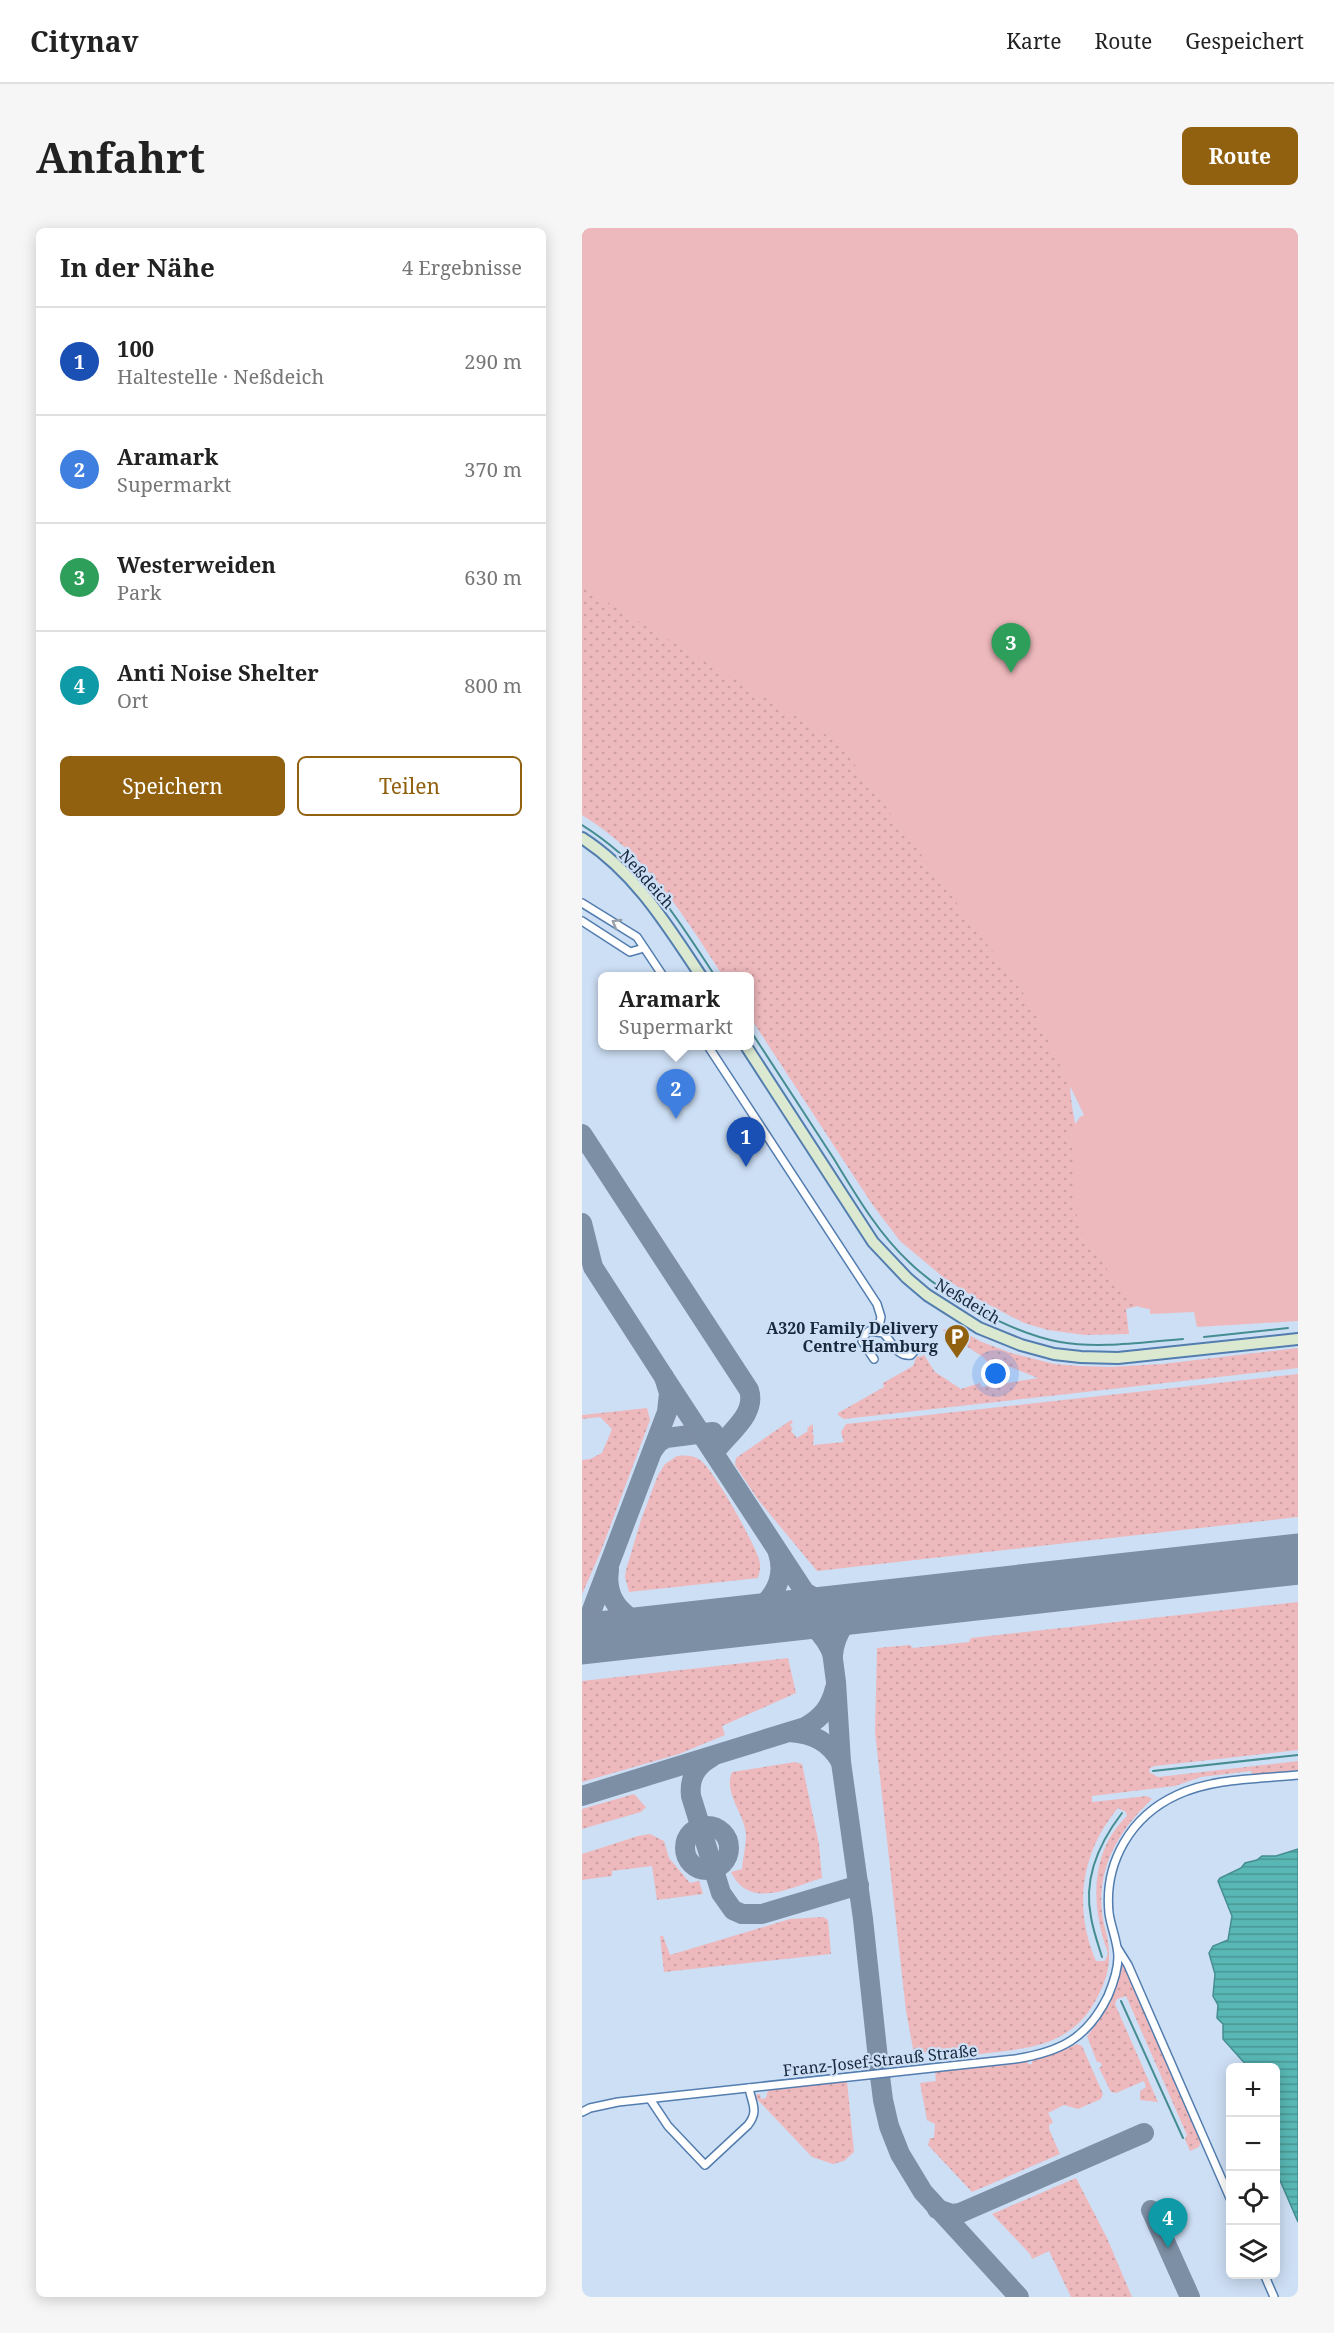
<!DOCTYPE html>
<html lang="de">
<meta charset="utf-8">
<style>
body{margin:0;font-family:"Noto Serif",serif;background:#f6f6f6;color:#222}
.controls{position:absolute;right:18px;bottom:18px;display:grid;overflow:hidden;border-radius:9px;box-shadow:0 3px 15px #0003}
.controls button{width:54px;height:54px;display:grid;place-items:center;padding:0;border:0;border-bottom:2px solid #e0e0e0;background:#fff;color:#222;font:30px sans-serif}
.you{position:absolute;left:414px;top:1146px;width:21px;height:21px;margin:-15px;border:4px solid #fff;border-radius:50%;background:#1a73e8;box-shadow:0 0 0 9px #1a73e833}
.badge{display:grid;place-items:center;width:39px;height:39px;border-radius:50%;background:#91610f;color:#fff;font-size:20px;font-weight:700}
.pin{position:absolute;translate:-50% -50px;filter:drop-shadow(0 2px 3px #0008)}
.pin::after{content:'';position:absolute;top:32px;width:21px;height:18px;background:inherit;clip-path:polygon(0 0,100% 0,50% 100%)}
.popup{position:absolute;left:16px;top:744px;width:156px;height:78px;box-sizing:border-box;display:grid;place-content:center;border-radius:9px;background:#fff;filter:drop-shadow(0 2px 4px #0005);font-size:20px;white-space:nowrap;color:#767676}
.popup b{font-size:22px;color:#222}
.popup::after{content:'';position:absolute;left:50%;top:100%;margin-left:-12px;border:12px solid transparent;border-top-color:#fff}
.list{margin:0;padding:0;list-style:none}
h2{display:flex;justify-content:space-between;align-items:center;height:78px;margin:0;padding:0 24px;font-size:26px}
h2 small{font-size:20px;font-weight:400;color:#767676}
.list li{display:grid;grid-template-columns:39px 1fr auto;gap:18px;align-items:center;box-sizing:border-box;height:108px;padding:0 24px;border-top:2px solid #e0e0e0}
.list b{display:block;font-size:22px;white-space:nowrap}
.list p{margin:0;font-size:20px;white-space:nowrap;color:#767676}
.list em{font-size:20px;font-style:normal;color:#767676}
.actions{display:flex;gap:12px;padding:18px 24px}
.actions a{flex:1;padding:14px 0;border:2px solid #91610f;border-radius:9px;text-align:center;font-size:21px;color:#91610f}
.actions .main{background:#91610f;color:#fff}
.icon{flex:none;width:33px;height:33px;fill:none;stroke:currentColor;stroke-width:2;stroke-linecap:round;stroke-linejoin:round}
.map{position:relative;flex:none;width:716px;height:2069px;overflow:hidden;border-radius:9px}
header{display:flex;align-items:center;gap:36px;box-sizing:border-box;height:84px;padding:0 30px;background:#fff;border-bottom:2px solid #e0e0e0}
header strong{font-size:28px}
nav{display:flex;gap:33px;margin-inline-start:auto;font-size:21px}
.intro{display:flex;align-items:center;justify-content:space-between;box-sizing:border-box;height:144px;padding:0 36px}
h1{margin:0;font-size:42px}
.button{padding:15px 27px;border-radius:9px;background:#91610f;color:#fff;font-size:21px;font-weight:700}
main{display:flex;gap:36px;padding:0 36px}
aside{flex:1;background:#fff;border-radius:9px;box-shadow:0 3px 15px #0003}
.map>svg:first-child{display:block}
.grass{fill:url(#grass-dots);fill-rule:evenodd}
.park{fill:#eeb9bd}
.water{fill:url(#water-rules);stroke:#458d91;stroke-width:1.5}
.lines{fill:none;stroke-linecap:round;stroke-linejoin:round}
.stream{stroke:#458d91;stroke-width:2}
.taxiway{stroke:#7d8fa4;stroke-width:20}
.runway{stroke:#7d8fa4;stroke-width:51}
.street-casing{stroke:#537dae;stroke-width:10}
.secondary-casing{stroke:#537dae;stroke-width:14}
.street{stroke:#fff;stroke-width:7}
.secondary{stroke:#dbe9d1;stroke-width:10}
.oneway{stroke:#979fa8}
.labels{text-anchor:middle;stroke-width:4.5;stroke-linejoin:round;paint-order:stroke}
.street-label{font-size:16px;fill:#17293d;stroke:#cddff5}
.poi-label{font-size:16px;font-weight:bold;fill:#17293d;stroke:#cddff5;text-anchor:end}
</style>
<header>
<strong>Citynav</strong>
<nav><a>Karte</a><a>Route</a><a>Gespeichert</a></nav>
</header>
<div class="intro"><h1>Anfahrt</h1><a class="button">Route</a></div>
<main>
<aside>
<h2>In der Nähe<small>4 Ergebnisse</small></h2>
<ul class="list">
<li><span class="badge" style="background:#1a4fb4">1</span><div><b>100</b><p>Haltestelle · Neßdeich</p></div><em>290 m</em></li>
<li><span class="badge" style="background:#3f7fe0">2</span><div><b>Aramark</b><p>Supermarkt</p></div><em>370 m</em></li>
<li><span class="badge" style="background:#2e9e5b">3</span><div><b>Westerweiden</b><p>Park</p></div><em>630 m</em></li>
<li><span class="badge" style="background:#0f9aa8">4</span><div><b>Anti Noise Shelter</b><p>Ort</p></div><em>800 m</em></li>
</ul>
<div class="actions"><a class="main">Speichern</a><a>Teilen</a></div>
</aside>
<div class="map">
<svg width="716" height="2069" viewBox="0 0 716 2069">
<defs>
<pattern id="grass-dots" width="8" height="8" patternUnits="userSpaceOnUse" patternTransform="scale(1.5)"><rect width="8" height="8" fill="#eeb9bd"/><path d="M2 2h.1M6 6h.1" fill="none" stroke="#cb9fa3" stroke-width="1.8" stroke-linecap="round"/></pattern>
<pattern id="water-rules" width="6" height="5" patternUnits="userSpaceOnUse" patternTransform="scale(1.5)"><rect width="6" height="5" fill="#59b8b5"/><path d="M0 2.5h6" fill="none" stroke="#499694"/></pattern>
</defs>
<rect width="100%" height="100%" fill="#cddff5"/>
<g class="grass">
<path d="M0,0H716L488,860C494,936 532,1007 560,1077L544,1081L547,1106L503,1107L466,1102L442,1095L390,1068L361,1049L318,1013L290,976L168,789V748H141C101,686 65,627 0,587Z"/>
<path d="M372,1099L400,1114L429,1125L472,1136L497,1138L529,1139L580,1136L716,1120V1140L262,1191L256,1187V1185L302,1159L301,1155L331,1138L335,1128L338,1129L342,1127L353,1144L379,1161L398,1155L399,1159L456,1150L418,1135L415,1153L402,1155L407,1152C410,1142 408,1136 401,1129L360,1102Z"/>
<polygon points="716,1146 716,1289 235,1343 177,1273 153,1237 154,1230 209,1192 211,1194 208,1197 211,1201 209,1203 215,1210 226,1203 225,1200 231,1196 231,1205 229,1205 232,1207 231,1217 262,1214 259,1204 264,1196"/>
<polygon points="65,1180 68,1192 19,1323 0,1366 0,1232 8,1231 20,1225 30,1201 18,1189 0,1191 0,1187"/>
<path d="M95,1228C103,1227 111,1227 118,1232C132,1242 171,1313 177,1331C179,1338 178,1343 176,1350L47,1364L43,1349L44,1342L59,1292L76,1247L83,1236Z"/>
<path d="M716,1374V1522L573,1538L568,1540L567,1544L576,1549L716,1533V1542L671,1547L669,1543L619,1549L593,1558L510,1568V1574L565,1568L570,1571C538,1601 515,1638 520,1684C521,1697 527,1711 527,1724C528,1740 523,1755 516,1768C491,1818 449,1820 399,1826C383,1828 366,1832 349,1833L348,1824L332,1826L324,1783L293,1504L295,1420L328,1417L331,1420L387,1414L389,1410ZM536,1580L544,1584L545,1588C507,1624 509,1680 526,1725L523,1733H514C491,1680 499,1624 536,1580Z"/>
<polygon points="206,1430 214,1465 140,1498 143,1507 97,1526 0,1554 0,1453"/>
<path d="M213,1534L220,1536L237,1616L240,1650C209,1659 168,1683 149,1644L160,1641C161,1630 164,1618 164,1607C163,1586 141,1565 150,1544Z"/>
<polygon points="52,1566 64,1579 59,1584 0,1601 0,1581"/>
<polygon points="68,1606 82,1613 87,1630 108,1655 117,1653 121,1666 75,1672 70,1638 30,1643 30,1648 0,1652 0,1626 56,1608"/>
<polygon points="241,1689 246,1692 249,1726 82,1744 78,1708 81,1708 88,1727 208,1691"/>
<path d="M541,1733L619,1912L617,1919L608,1923L603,1911L605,1907L601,1898L544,1768L535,1771L533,1776L576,1874L558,1872V1863L564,1859L562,1853L534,1865L529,1864L517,1840L520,1838L518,1834H515L505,1808C524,1786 535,1762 541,1733Z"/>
<polygon points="495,1816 500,1818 521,1866 519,1871 496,1881 482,1877 466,1885 471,1894 467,1897 467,1901 478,1926 390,1964 346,1917 348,1910 352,1910 353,1896 345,1892 338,1855 354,1853 353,1843 446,1833 446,1836 450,1836 450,1832 475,1825"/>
<polygon points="265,1853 272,1924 262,1933 251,1936 230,1929 173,1869 175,1866 178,1866 179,1871 184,1870 186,1862"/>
<polygon points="494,1950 525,2010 550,2069 489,2069 467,2023 450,2031 448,2026 410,1986"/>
</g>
<path class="park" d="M0,0H716V1093L615,1099L612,1084L568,1086V1081C544,1079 537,1062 526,1043C519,1029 505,1020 500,1005C487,972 497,938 487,905L498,889L502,887L447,773L256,514L28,376L0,353Z"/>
<polygon class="water" points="716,1621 716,1994 694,1943 694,1840 666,1839 641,1811 641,1796 635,1790 636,1777 631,1768 633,1746 627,1725 631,1718 646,1712 650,1688 636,1653 638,1650 659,1640 663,1635 675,1632 680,1628 694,1628"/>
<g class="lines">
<g class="stream">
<path d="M0,597C64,637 93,687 133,748"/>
<path d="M168,802C196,845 224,888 252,931C274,967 296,1005 327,1034C362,1068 430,1105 478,1114C517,1121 561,1114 601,1111"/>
<polyline points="622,1109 706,1100"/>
<polyline points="571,1543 716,1527"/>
<path d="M520,1729C516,1716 511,1702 509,1689C501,1650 517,1615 540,1585"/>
<polyline points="539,1773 601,1910"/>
</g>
<g class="taxiway">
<path d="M0,906L167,1162C175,1187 145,1206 132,1225"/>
<polyline points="0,995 11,1039 82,1149"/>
<polyline points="71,1222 77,1214 84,1210 131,1204"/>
<path d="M27,1342C22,1375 45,1391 71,1403"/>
<polyline points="226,1366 247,1378 262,1382"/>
<path d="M204,1388C228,1391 242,1405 251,1427C253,1405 266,1385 289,1379"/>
<path d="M162,1393C185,1377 206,1356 196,1325"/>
<polyline points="0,1402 5,1395 85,1184 87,1165 82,1149 247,1401 254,1454 259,1534 281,1691 297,1840 301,1872 307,1898 318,1926 341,1964 437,2069"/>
<path d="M208,1504C231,1506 247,1513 259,1534"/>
<path d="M130,1529C114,1538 107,1550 109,1568L139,1665L151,1682L160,1686H180L277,1657"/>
<path d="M0,1568L223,1499C240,1490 249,1478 253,1460"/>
<circle cx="125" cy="1620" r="22"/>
<polyline points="355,1981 370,1986 378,1985 562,1905"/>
<polyline points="569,1982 608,2069"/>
</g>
<polyline class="runway" points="0,1411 716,1331"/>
<defs>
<g id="street">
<polyline points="0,675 55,709 81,748"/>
<polyline points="0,693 48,724 62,720"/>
<polyline points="126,818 295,1076 299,1089 296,1103"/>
<path d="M292,1131L280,1113L282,1108L287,1103L301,1105C311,1114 314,1129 329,1127L336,1119"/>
<polyline points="536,1721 546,1737 648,1970"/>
<path d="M68,1871L86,1898L123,1937L166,1897C177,1883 170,1876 167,1860"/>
<path d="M0,1884L8,1880L36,1874L433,1831C478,1824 505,1811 526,1768C531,1756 536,1743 536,1729C536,1714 529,1700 527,1685C522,1634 549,1588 595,1567C631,1550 677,1551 716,1547"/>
<polyline points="682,2046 692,2069"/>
</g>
<g id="secondary">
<path d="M0,610C53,644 85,697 119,748"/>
<polyline points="164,818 291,1014 325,1050 345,1067 397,1100 439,1117 472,1126 499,1129 536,1130 716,1111"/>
</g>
</defs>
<use href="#street" class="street-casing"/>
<use href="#secondary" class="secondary-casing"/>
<use href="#street" class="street"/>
<use href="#secondary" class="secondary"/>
</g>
<defs><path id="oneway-chevron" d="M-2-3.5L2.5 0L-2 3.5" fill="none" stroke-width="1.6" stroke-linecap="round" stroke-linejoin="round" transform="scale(1.5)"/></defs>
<use class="oneway" href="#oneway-chevron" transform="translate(34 695) rotate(-150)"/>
<defs>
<symbol id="parking-pin" viewBox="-11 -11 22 30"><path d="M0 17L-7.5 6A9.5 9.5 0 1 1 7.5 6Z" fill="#91610f" stroke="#cddff5"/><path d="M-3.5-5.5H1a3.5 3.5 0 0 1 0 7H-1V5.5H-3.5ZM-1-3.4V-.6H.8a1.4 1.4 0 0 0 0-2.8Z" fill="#fff"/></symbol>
</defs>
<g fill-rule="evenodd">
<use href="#parking-pin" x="360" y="1094" width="30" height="40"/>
</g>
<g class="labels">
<g class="street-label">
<text transform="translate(65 651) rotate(48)" y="6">Neßdeich</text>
<text transform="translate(386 1073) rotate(31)" y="6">Neßdeich</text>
<text transform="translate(298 1832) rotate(-6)" y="6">Franz-Josef-Strauß Straße</text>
</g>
<g class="poi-label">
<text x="356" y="1106">A320 Family Delivery<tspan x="356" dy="18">Centre Hamburg</tspan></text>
</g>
</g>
</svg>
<div class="controls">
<button>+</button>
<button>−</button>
<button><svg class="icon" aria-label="locate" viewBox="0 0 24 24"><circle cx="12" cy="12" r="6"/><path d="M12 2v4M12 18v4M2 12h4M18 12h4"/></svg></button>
<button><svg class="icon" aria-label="layers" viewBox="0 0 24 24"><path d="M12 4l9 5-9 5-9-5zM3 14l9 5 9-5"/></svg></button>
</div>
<div class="you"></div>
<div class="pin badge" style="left:164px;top:939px;background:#1a4fb4">1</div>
<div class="pin badge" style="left:94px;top:891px;background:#3f7fe0">2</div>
<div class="popup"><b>Aramark</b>Supermarkt</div>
<div class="pin badge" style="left:429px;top:445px;background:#2e9e5b">3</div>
<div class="pin badge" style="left:586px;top:2020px;background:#0f9aa8">4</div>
</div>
</main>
